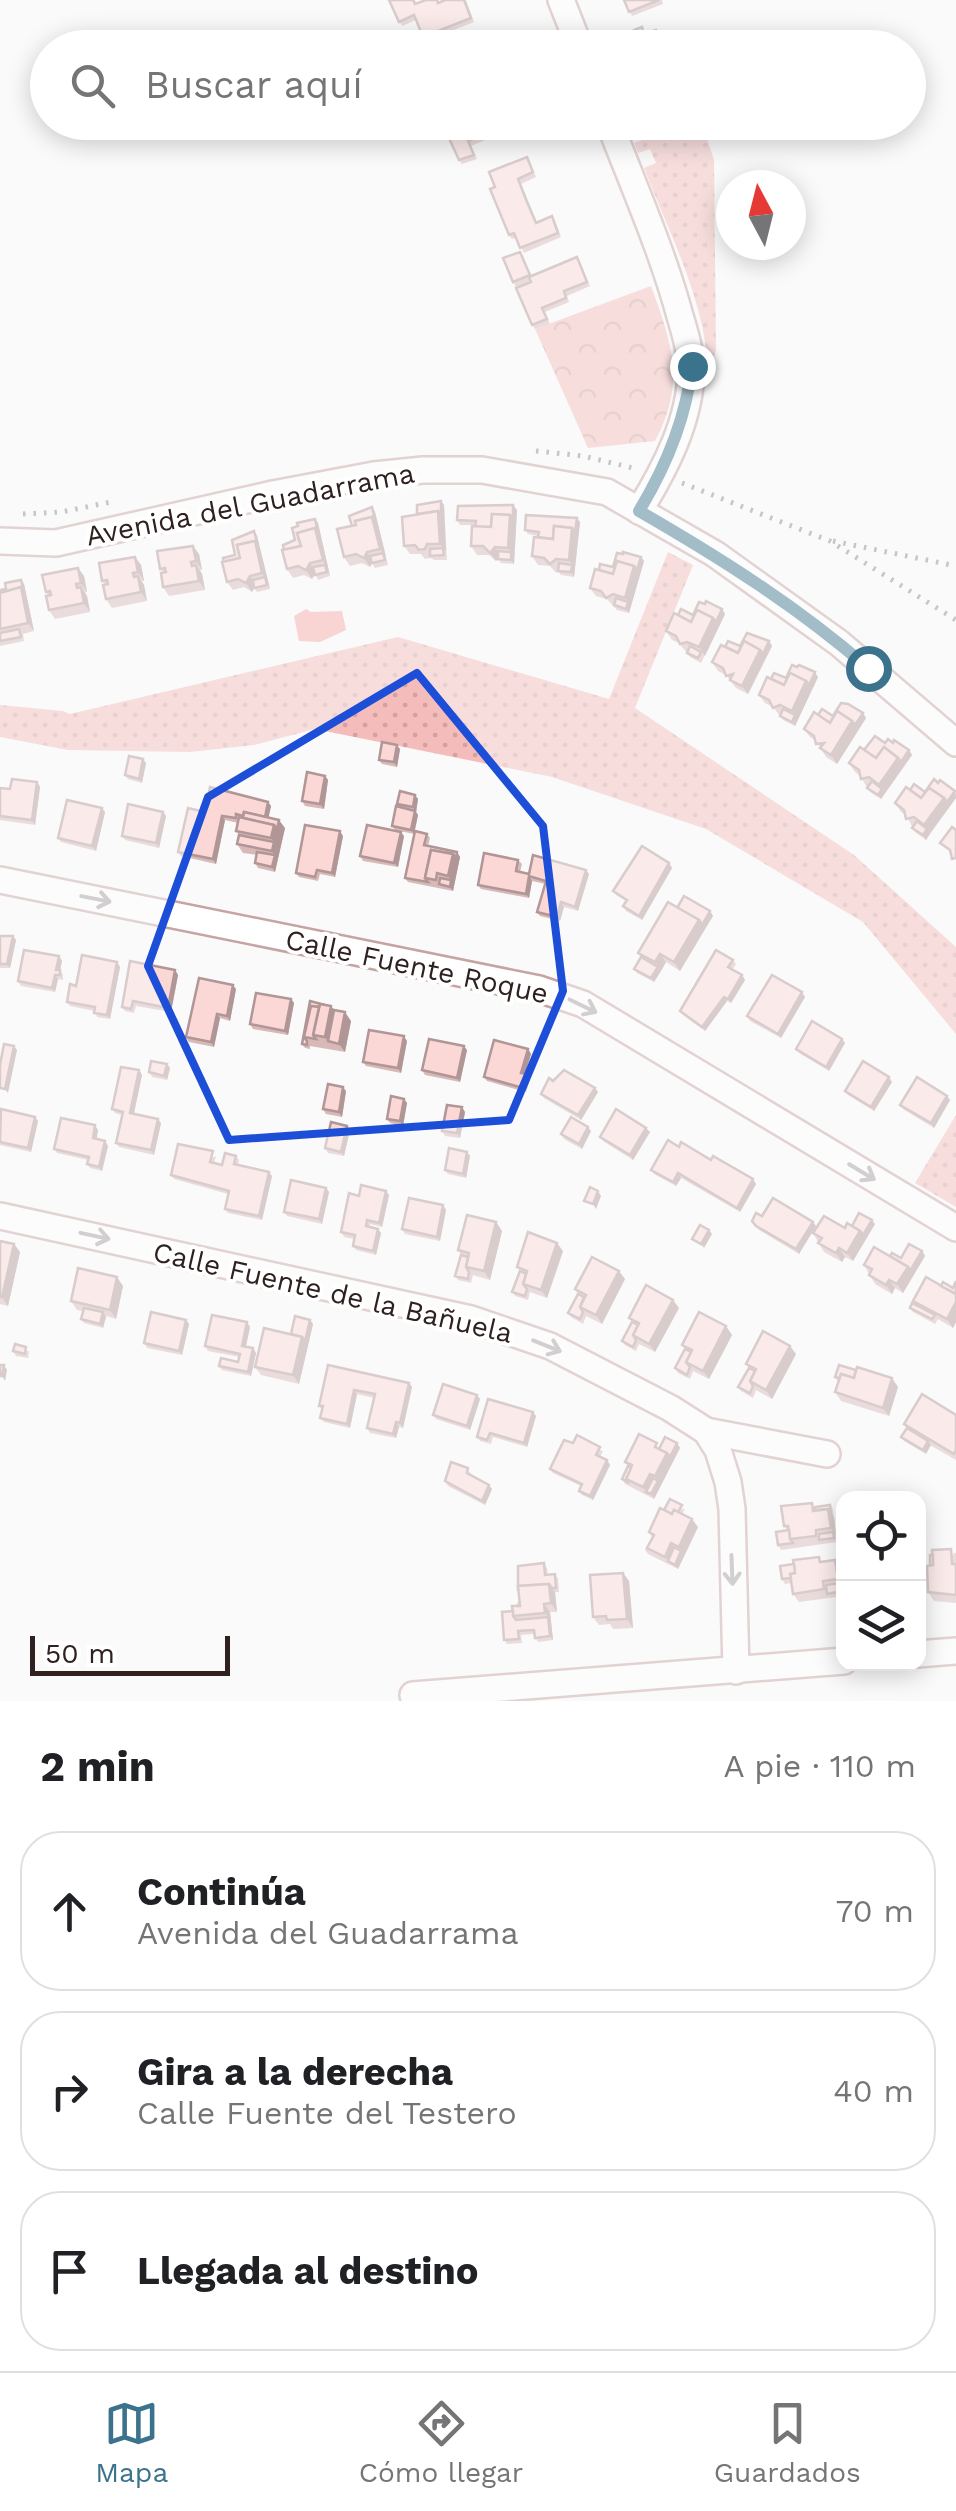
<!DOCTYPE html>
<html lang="es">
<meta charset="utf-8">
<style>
body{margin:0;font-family:"Work Sans",sans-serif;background:#f6f6f6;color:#202124}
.controls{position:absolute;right:30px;bottom:30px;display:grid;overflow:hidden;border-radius:20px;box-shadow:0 5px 25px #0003}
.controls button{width:90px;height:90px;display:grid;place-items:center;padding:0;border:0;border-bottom:2px solid #e0e0e0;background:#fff;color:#202124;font:50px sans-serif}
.compass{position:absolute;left:716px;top:170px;width:90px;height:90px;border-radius:50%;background:#fff;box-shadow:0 5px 25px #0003;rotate:353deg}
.scale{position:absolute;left:30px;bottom:25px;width:200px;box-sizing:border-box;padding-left:10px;border:5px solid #2e2120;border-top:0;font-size:28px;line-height:35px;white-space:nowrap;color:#2e2120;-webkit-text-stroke:8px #fff;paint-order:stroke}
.stop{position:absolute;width:30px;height:30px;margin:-22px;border:8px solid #3b738d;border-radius:50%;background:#fff}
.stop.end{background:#3b738d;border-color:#fff;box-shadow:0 2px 10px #0008}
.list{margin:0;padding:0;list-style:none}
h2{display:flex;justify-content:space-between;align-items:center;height:130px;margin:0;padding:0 40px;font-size:42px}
h2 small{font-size:32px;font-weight:400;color:#757577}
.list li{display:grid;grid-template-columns:65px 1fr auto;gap:30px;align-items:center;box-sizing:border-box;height:160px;margin:0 20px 20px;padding:0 20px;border:2px solid #e0e0e0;border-radius:40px}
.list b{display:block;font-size:38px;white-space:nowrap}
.list p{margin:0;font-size:32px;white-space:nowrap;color:#757577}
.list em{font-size:32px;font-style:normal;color:#757577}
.icon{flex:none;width:55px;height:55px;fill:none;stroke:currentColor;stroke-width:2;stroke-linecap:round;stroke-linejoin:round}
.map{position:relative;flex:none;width:956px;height:1701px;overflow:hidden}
.search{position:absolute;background:#fff;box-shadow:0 5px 25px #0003;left:30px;right:30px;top:30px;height:110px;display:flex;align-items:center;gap:25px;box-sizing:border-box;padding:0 35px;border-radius:55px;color:#757577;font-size:38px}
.sheet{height:670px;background:#fff}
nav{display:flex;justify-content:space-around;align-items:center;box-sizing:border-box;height:140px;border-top:2px solid #e0e0e0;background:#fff;font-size:28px;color:#757577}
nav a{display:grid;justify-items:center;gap:5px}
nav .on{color:#3b738d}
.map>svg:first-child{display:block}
.grass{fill:url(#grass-dots)}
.park{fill:url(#park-crowns)}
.water{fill:#f6a6a4}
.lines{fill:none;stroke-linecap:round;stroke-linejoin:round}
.street-casing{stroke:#c6a4a3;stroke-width:30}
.path{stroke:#8c8584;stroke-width:5;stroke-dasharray:2.5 8;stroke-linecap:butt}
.street{stroke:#fff;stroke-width:25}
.wall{fill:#d8b9b8}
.shaded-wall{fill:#b09696}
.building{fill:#fbd7d6;stroke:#b09696;stroke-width:2.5}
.oneway{stroke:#a19b9b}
.route{stroke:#3b738d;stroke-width:12}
.marked{fill:none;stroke:#1d4ed8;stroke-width:8;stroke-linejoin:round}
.labels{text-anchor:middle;stroke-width:8;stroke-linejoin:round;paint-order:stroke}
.street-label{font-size:28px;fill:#2e2120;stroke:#fff}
</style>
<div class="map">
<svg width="956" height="1701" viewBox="0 0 956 1701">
<defs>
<pattern id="grass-dots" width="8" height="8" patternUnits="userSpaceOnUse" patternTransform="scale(2.5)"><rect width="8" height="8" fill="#f4bcba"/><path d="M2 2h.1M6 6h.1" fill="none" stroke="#d2a1a0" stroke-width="1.8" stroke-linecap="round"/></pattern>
<pattern id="park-crowns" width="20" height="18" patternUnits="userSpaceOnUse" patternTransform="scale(2.5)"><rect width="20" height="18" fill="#f4bcba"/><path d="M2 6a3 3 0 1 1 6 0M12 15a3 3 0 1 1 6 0" fill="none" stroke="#d2a1a0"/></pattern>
</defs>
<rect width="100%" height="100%" fill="#fafafa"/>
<g class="grass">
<path d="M690,123H702L714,160L716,351L708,370C705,300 669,233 644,168L656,163L650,149L638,153L634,143Z"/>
<polygon points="668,552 693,565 635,708 854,855 956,947 956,1034 863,922 706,829 552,777 315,729 254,745 190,752 68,750 0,737 0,705 63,711 70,714 398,637 609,699"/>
<polygon points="956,1115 956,1207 915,1183"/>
</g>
<path class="park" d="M651,286C672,343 686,384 655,441L588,448L535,329Z"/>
<polygon class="water" points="306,609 311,612 342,611 346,630 320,642 299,641 294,616"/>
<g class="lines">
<defs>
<g id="street">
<polyline points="561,0 580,48"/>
<path d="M609,122C634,187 662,250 680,316C685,333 691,352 691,369C691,419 665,469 639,511"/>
<polyline points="0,541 56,543 273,494 374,475 423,470 482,470 607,492 715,554 839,643 956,743"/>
<polyline points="0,880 539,989 583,1004 956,1228"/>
<polyline points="0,1216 471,1319 550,1346 670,1408 706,1431 718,1450 728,1482 732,1509 736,1671"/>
<polyline points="706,1431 827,1454"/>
<polyline points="918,1654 956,1651"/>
<polyline points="413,1695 844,1661"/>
</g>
</defs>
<use href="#street" class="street-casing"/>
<g class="path">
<polyline points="536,451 583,456 633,468"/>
<polyline points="682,483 830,541 956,620"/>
<polyline points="23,514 61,512 111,502"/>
<polyline points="833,541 956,566"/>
</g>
<use href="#street" class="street"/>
</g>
<g class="wall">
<polygon points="389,0 415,0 416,4 426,0 438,0 439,2 445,0 466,0 474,22 426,41 416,20 402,26"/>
<polygon points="624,0 662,0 663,4 632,16"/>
<polygon points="449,122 512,122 514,128 471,146 477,159 462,164 459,160"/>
<polygon points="527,157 536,177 521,184 537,222 555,221 561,237 524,253 516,238 512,239 509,235 495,187"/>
<polygon points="523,256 531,276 580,262 590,286 567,296 569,302 545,312 550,324 535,329 532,325 530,281 516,287 513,282"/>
<polygon points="444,505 447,560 434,560 431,558 425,559 421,554 410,554 404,546 417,514"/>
<polygon points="372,507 375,512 388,565 375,568 372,563 370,567 362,563 350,566 344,557 352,526"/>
<polygon points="517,510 514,564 501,563 498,559 496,561 489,555 477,555 471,546 475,525 460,525 457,520"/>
<polygon points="315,519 318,523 330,576 318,580 315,574 312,579 304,575 293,578 287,569 295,540"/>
<polygon points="580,522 574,577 561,575 558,571 556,573 550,566 538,565 532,556 538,536 528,534 525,530"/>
<polygon points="254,531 257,536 270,589 257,592 254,588 252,592 244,587 233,590 227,582 235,555"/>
<polygon points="199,554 202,570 200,570 202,574 205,590 169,596 163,587 163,572 160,569"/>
<polygon points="135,557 141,565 144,581 142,581 144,585 147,601 112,608 106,599 105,584 102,581"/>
<polygon points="641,557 644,561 629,613 617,610 607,599 596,596 590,588 599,570 613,567"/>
<polygon points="78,568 84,576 87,592 85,592 87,596 90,612 55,619 49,610 48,595 46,592"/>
<polygon points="24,584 34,631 23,634 24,641 0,646 0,590"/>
<polygon points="722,609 725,614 701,663 690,657 679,643 672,640 666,631 678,615 693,615"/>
<polygon points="769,641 772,646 748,694 736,688 726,675 718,671 712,662 725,647 740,646"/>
<polygon points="818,677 795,726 783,720 773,707 765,703 759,695 771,679"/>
<polygon points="863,713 866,718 837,764 826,757 816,741 810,737 804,729 818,715"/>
<polygon points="885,743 909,750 912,755 881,799 870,792 860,776 855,772 849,763 864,750"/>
<polygon points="400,749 397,767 382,764 379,760"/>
<polygon points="146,763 142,783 128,779 125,775"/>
<polygon points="325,776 328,780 324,809 305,806 302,801"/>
<polygon points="37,782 40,787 35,825 0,820 0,788 10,789"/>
<polygon points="910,790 956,793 956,798 926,840 915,832 906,815 901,812 895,803"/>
<polygon points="415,795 418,799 416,812 418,815 414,834 395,830 392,826 399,807 397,804"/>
<polygon points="268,802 271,806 268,818 285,828 275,872 258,868 255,863 257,855 243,853 237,844 239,835 236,831 238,823 225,820 216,864 181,856 178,852 205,812"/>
<polygon points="102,808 105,812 96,851 61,842 58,838"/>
<polygon points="163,812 166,816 159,848 125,840 122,836"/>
<polygon points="427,834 430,838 428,846 457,852 460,857 453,891 408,882 405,878"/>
<polygon points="343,836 335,877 320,874 318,881 299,877 296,873"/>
<polygon points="404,836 398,867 363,861 360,856"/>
<polygon points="518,860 522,864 520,872 529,874 589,874 578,911 564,907 560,921 540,916 537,912 545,884 532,881 529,898 481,889 478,885"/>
<polygon points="669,863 672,868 642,920 626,911 623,906 626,901 616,895 613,891"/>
<polygon points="677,908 710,911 713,916 680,971 666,962 654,982 637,973 634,969 641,957 638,953"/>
<polygon points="0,936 13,936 16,940 10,968 0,968"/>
<polygon points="59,956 62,961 60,970 63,975 63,980 58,979 55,992 21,986 18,981"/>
<polygon points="733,960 736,964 732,970 742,975 745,980 731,1003 727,1001 705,1031 683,1015 680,1011"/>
<polygon points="117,962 120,967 110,1019 97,1017 95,1011 70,1006 67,1002 76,986"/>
<polygon points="175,970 178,975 171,1012 136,1006 134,1013 125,1011 122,1007"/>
<polygon points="236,989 230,1021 220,1018 214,1047 189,1042 186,1037"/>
<polygon points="805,997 781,1038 750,1021 747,1016"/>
<polygon points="291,999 294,1003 288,1035 253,1029 250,1024"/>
<polygon points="310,1001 331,1006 334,1010 351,1021 345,1052 310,1046 310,1049 305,1048 302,1044"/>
<polygon points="842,1039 845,1043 829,1071 799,1053 796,1049"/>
<polygon points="407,1041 401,1073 366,1066 363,1062"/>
<polygon points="528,1049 531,1054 525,1074 530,1079 526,1092 487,1081 484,1077"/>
<polygon points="467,1050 460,1082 425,1075 422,1070"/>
<polygon points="167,1064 170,1068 167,1080 152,1077 149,1072"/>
<polygon points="139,1070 142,1075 134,1114 161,1123 154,1155 119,1147 116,1143 122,1115 115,1113 112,1109"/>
<polygon points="553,1081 595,1088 598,1092 581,1120 544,1098 541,1094"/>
<polygon points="892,1082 874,1111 848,1095 845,1091"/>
<polygon points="346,1091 342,1117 326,1114 323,1109"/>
<polygon points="947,1096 950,1100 934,1128 903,1109 900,1105"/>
<polygon points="404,1099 407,1103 403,1126 390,1123 387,1119"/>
<polygon points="0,1112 38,1121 31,1152 0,1145"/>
<polygon points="465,1112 460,1138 445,1136 442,1131"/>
<polygon points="347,1126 350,1130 344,1156 328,1153 325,1148"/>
<polygon points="98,1130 96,1139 105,1141 108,1146 102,1171 90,1168 87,1164 88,1160 57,1153 54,1149"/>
<polygon points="591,1131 582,1149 564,1139 561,1134"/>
<polygon points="650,1132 633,1160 603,1141 600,1137"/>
<polygon points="679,1147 711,1160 756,1184 740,1212 681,1178 676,1186 654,1174 651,1170"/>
<polygon points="467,1152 470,1156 466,1178 448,1174 445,1170"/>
<polygon points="216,1156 214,1163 222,1165 236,1156 239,1160 238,1165 272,1176 262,1220 228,1213 225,1209 228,1194 174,1179 171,1175"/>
<polygon points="326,1188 329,1192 322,1224 287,1216 284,1212"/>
<polygon points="389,1195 382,1227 370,1224 370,1227 381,1233 376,1255 356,1250 353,1246 354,1239 344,1237 341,1232 359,1196"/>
<polygon points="443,1205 446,1210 440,1241 405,1234 402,1229"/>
<polygon points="762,1216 813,1222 816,1226 799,1254 759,1230 752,1221"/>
<polygon points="496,1222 502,1231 490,1280 473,1275 471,1283 458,1280 455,1276 461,1255 458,1250"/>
<polygon points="875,1224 853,1261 845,1257 842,1262 824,1252 813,1233 852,1226"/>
<polygon points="0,1241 14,1244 20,1252 8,1306 0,1304"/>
<polygon points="563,1251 547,1298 530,1292 528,1300 515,1296 512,1292 520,1271 517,1267"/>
<polygon points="922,1251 925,1256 903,1293 895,1288 892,1294 875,1284 864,1265 890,1256 901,1258"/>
<polygon points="625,1279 602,1324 586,1316 583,1324 571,1317 568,1313 578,1294 575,1289"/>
<polygon points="956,1281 956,1322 953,1328 938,1319 935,1324 913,1312 910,1308 916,1305 913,1301 941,1286 953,1288"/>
<polygon points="123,1286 116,1319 106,1316 103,1328 84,1323 81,1319 83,1311 77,1310 71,1301"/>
<polygon points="679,1308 655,1352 639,1344 636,1351 625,1345 622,1341 632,1322 629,1318"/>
<polygon points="186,1320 189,1324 182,1355 147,1348 144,1343"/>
<polygon points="310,1320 313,1324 299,1384 261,1375 255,1367 291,1334"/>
<polygon points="250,1327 246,1347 253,1348 256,1353 251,1376 222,1370 219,1366 238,1362 239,1357 208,1351 205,1346"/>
<polygon points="732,1335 709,1379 693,1371 690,1379 678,1373 675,1368 685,1349 682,1345"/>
<polygon points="13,1351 29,1351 28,1358 16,1356"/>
<polygon points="796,1354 772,1399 756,1390 753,1398 741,1391 738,1387 749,1368 746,1364"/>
<polygon points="328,1365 409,1383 412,1387 403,1428 399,1427 396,1438 370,1433 367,1428 374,1398 357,1394 350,1428 324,1422 320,1418 322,1410 319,1406"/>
<polygon points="856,1370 898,1387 889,1416 841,1401 835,1392 838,1382 835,1377"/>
<polygon points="480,1399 470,1430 436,1419 433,1415"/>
<polygon points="956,1415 956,1460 930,1445 926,1454 904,1441 901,1437 907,1428 904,1424"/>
<polygon points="536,1416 527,1447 493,1437 491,1444 480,1441 477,1437"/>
<polygon points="573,1443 603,1451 600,1457 607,1460 610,1465 593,1500 582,1495 579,1491 581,1486 553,1473 550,1469"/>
<polygon points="677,1443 680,1448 654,1499 625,1484 622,1479 628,1466 625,1462 660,1447"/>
<polygon points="471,1472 470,1475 492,1489 485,1505 448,1486 445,1481"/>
<polygon points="830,1505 833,1509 837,1542 781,1550 778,1545 787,1530 784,1526 815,1507"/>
<polygon points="685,1509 682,1514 698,1527 678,1569 648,1554 645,1550 652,1537 649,1532 664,1510"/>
<polygon points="954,1553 956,1553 956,1603 934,1601 928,1592"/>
<polygon points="822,1561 840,1563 844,1596 799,1602 793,1594 791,1583 785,1584 782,1579"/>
<polygon points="544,1563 547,1568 548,1575 558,1578 559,1592 555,1592 557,1612 550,1612 553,1640 538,1642 534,1634 521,1635 522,1643 507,1644 504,1640 512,1611"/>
<polygon points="623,1573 629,1581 633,1628 613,1629 610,1624 599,1625 593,1617"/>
</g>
<g class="shaded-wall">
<polygon points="441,501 444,505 446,552 440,544 438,511"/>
<polygon points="513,505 517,510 514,564 511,560 511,552 508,548 510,515"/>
<polygon points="372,507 375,512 386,557 380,549 372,517"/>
<polygon points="577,518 580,522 574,577 571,572 572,565 569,560 572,528"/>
<polygon points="315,519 318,523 330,576 323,560 315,528"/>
<polygon points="254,531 257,536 270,589 262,573 255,541"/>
<polygon points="193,546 199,554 202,570 196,561"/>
<polygon points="495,547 501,556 496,561 490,553"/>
<polygon points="367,552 373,560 370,567 364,558"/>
<polygon points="135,557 141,565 144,581 138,572"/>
<polygon points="641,557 644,561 629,613 626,609 628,602 625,598 634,566"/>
<polygon points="310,563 316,572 312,579 306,570"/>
<polygon points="196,565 202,574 205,590 199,581"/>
<polygon points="78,568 84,576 87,592 81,583"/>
<polygon points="138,576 144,585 147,601 141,592"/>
<polygon points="250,576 256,585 252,592 246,583"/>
<polygon points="21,580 24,584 34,631 28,623 21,587"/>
<polygon points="81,587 87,596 90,612 84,603"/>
<polygon points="722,609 725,614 705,656 699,647 713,618"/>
<polygon points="769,641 772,646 748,694 742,686 760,650"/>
<polygon points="815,672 818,677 812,690 809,685"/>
<polygon points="806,681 812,690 795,726 792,722 795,715 792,711"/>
<polygon points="863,713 866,718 837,764 831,755 852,721"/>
<polygon points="397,745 400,749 397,767 394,762"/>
<polygon points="909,750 912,755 881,799 878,795 882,789 879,785 898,758"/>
<polygon points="143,759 146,763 142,783 139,779"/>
<polygon points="325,776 328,780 324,809 320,804"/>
<polygon points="37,782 40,787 35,825 32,820"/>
<polygon points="955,791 956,798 930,833 924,825 944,798"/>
<polygon points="415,795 418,799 416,812 418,815 414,834 411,830 415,811 413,807"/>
<polygon points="268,802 271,806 267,825 264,820"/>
<polygon points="102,808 105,812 96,851 92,846"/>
<polygon points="163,812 166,816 159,848 156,843"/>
<polygon points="222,816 225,820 216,864 213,859"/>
<polygon points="279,820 285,828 275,872 272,867 275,856 272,851 274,842 271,838 274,825"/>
<polygon points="927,829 930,833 926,840 923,835"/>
<polygon points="340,831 343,836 335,877 332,873"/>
<polygon points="401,832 404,836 398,867 394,863"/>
<polygon points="457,852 460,857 453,891 450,887 451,880 448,876 453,854"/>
<polygon points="669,863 672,868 642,920 639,916"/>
<polygon points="586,870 589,874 578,911 575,907"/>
<polygon points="529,876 532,881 529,898 526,894"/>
<polygon points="561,902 564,907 560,921 557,917"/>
<polygon points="710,911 713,916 705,929 702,925"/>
<polygon points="699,920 705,929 680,971 674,962"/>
<polygon points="13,936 16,940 10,968 7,964"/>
<polygon points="660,954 666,962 661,971 655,962"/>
<polygon points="59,956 62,961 59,974 56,970"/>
<polygon points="117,962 120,967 110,1019 107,1015"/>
<polygon points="658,967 661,971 654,982 651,978"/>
<polygon points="175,970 178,975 171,1012 168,1008"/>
<polygon points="55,975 58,979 55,992 52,988"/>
<polygon points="742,975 745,980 731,1003 728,999"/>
<polygon points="233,985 236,989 230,1021 227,1016"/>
<polygon points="802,992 805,997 781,1038 778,1034"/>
<polygon points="724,997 727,1001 705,1031 702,1027"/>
<polygon points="291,999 294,1003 288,1035 285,1031"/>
<polygon points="331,1006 340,1018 328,1041 334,1050 325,1037"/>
<polygon points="345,1012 351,1021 345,1052 339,1044"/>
<polygon points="217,1014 220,1018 214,1047 211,1042"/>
<polygon points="404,1036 407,1041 401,1073 398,1068"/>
<polygon points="842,1039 845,1043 829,1071 826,1067"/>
<polygon points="14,1046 17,1050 8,1093 5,1089"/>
<polygon points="464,1046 467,1050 460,1082 457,1078"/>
<polygon points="528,1049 531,1054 524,1077 521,1073"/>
<polygon points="167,1064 170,1068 167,1080 164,1076"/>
<polygon points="139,1070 142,1075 133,1117 130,1113"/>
<polygon points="527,1074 530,1079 526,1092 523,1088"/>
<polygon points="889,1077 892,1082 874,1111 871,1107"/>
<polygon points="343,1087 346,1091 342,1117 339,1112"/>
<polygon points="595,1088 598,1092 581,1120 578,1115"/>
<polygon points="947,1096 950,1100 934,1128 931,1123"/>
<polygon points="404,1099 407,1103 403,1126 400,1121"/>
<polygon points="462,1107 465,1112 460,1138 457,1133"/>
<polygon points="35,1117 38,1121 31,1152 28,1148"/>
<polygon points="158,1119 161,1123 154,1155 151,1150"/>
<polygon points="95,1125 98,1130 96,1143 93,1138"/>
<polygon points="347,1126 350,1130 344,1156 341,1152"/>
<polygon points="588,1127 591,1131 582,1149 579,1144"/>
<polygon points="646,1128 650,1132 633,1160 630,1155"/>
<polygon points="105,1141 108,1146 102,1171 99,1167"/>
<polygon points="467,1152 470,1156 466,1178 463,1174"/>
<polygon points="269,1172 272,1176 262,1220 259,1216"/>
<polygon points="678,1173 681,1178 676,1186 673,1182"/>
<polygon points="753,1179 756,1184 740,1212 737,1208"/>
<polygon points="326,1188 329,1192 322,1224 319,1219"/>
<polygon points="386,1191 389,1195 382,1227 379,1223"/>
<polygon points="598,1191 601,1196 596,1209 593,1204"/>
<polygon points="443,1205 446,1210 440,1241 437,1237"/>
<polygon points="872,1220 875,1224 853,1261 847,1253 860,1231"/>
<polygon points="496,1222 502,1231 490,1280 484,1271"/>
<polygon points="813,1222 816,1226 799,1254 796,1249"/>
<polygon points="378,1229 381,1233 376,1255 373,1251"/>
<polygon points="709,1230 712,1234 704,1248 701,1244"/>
<polygon points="557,1243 563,1251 547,1298 541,1290"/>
<polygon points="14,1244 20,1252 8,1306 2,1297"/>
<polygon points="839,1248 845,1257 842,1262 836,1253"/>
<polygon points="922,1251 925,1256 903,1293 897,1284 908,1267"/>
<polygon points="619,1271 625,1279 602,1324 596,1315"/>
<polygon points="117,1277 123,1286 116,1319 110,1310"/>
<polygon points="889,1280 895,1288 892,1294 886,1285"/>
<polygon points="673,1300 679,1308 655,1352 649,1344"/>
<polygon points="956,1302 956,1322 953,1328 947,1319"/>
<polygon points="103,1312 106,1317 103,1328 100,1324"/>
<polygon points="186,1320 189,1324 182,1355 179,1351"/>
<polygon points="310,1320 313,1324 299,1384 293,1375 302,1337"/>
<polygon points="247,1322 250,1327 245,1350 242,1346"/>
<polygon points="726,1326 732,1335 709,1379 703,1371"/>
<polygon points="790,1346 796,1354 772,1399 766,1390"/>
<polygon points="253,1348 256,1353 251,1376 248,1372"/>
<polygon points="4,1365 7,1370 5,1381 2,1376"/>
<polygon points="892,1378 898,1387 889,1416 883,1408"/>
<polygon points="409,1383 412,1387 403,1428 400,1423"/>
<polygon points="354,1390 357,1394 350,1428 347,1424"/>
<polygon points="477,1395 480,1399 470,1430 467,1426"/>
<polygon points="533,1412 536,1416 527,1447 524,1443"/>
<polygon points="396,1422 399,1427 396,1438 393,1434"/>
<polygon points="928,1441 931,1445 926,1454 923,1450"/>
<polygon points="677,1443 680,1448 654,1499 651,1494 658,1481 655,1476 667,1453"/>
<polygon points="607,1460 610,1465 593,1500 590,1496"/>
<polygon points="650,1474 656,1483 646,1492 643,1487"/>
<polygon points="489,1485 492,1489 485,1505 482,1501"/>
<polygon points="828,1509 834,1517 836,1536 831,1528"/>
<polygon points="692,1519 698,1527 678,1569 675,1565 681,1551 679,1547"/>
<polygon points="671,1543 677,1552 668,1561 665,1557"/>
<polygon points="837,1558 840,1563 844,1594 838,1579 835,1560"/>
<polygon points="623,1573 629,1581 633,1628 627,1619"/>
<polygon points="549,1584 555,1592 557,1612 551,1603"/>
<polygon points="544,1604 550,1612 553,1640 550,1636 548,1617 545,1613"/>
</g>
<g class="building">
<polygon points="389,0 413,0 415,4 426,0 437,0 438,3 445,0 464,0 471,18 423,37 414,15 399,22"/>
<polygon points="624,0 659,0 629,12"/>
<polygon points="642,27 644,34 656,30 663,48 627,48 625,42 637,38 634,30"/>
<polygon points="449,122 511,122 511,123 468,141 474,155 459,160 443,125"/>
<polygon points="527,157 533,172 518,179 527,202 536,223 552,216 558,233 520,248 514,233 509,235 490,189 495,187 489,172"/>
<polygon points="520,252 530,275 513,282 503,258"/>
<polygon points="577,257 587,282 564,291 566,298 542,308 547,319 532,325 516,288 531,282 529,277"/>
<polygon points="441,501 441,515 438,511 417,514 417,505"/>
<polygon points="513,505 513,519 510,515 492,514 491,527 475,527 476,521 457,520 458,506"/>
<polygon points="372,507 375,521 372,517 355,521 356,525 352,526 349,516"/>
<polygon points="438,511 440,544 427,544 425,549 419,550 415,545 404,546 402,517"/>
<polygon points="492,514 510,515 508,548 495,547 490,553 483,546 471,546 472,526 491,527"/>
<polygon points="526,515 577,518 575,532 572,528 554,526 553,539 538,537 539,532 525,530"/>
<polygon points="372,517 380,549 367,552 364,558 356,554 344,557 337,529 356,525 355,521"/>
<polygon points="315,519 318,533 315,528 297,533 301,546 284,550 283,545 295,540 292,528 298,526 297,523"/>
<polygon points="554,526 572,528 569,560 556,559 550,564 544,558 532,556 534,537 553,539"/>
<polygon points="315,528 323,560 310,563 306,570 298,566 287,569 282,550 301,546 297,533"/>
<polygon points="254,531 258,545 255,541 237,545 240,558 224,562 223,558 235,555 232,540"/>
<polygon points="255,541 262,573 250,576 246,583 238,579 227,582 222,562 240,558 237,545"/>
<polygon points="193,546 196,561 191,562 192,566 196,565 199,581 163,587 161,573 166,572 165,568 160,569 157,551"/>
<polygon points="443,548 444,555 430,556 430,549"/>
<polygon points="498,551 511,552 511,560 498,559"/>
<polygon points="623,552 641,557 637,570 634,566 617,561 613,574 599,570 600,564 613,567 617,553 623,554"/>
<polygon points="383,553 385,560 372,563 370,556"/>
<polygon points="135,557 138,572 133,573 134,577 138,576 141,592 106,599 103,585 108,584 107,580 102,581 99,563"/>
<polygon points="617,561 634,566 625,598 613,594 606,598 601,591 590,588 595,569 613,574"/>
<polygon points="559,563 572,565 571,572 558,571"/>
<polygon points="325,565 327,572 315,575 313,567"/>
<polygon points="78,568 81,583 76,584 77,588 81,587 84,603 49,610 46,596 51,595 50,591 46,592 42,575"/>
<polygon points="265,577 267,585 254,588 253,580"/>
<polygon points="21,580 24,591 21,587 0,593 0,590 6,589 5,583"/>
<polygon points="21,587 28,623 0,629 0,593"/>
<polygon points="616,598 628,602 626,609 614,605"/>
<polygon points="706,601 722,609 716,622 713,618 697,610 691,622 678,615 681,609 693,615 699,602 705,604"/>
<polygon points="697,610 713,618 699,647 687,642 680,644 676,636 666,631 674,613 691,622"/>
<polygon points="19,629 21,637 0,641 0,633"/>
<polygon points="747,633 769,641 763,654 760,650 744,641 738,653 725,647 728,641 740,646"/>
<polygon points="744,641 760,650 742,686 730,680 733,674 726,676 723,668 712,662 721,645 738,653"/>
<polygon points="690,646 701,652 698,658 687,653"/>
<polygon points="792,665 797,667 799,665 815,672 809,685 806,681 790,673 784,685 771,679 774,673 786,678"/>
<polygon points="790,673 806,681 792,711 780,705 773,708 769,700 759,695 767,677 784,685"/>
<polygon points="841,703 848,704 863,713 855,725 852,721 837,711 830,723 818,715 822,709 833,716"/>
<polygon points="783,709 795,715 792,722 780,716"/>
<polygon points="837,711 852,721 831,755 820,748 824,743 816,744 814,736 804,729 814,712 830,723"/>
<polygon points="875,736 885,743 888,739 893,743 894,740 909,750 901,762 898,758 884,747 876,758 864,750"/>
<polygon points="382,742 397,745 394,762 379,760"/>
<polygon points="860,747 876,758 884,747 898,758 879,785 869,777 861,779 859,770 849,763"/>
<polygon points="129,756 143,759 139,779 125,775"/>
<polygon points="307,772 325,776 320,804 302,801"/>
<polygon points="12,779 37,782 32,820 0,816 0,788 10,789"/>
<polygon points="934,779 938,783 940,780 955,791 947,802 944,798 929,788 921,798 910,790 914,784 925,792"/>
<polygon points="872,781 882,789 878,795 867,788"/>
<polygon points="210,787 268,802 265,817 244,812 243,816 236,814 236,818 222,816 213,859 178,852 188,808 205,812"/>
<polygon points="906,787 921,798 929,788 944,798 924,825 914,817 906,819 904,810 895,803"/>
<polygon points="400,791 415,795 413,807 397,804"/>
<polygon points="67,800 102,808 92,846 58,838"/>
<polygon points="128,804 163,812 156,843 122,836"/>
<polygon points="396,806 415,811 411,830 392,826"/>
<polygon points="244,812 279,820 277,829 274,825 243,818"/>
<polygon points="239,817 274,825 271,838 236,831"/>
<polygon points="917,821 927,829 923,835 912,828"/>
<polygon points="305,825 340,831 332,873 317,870 315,877 296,873"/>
<polygon points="367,825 401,832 394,863 360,856"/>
<polygon points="952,827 956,830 956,858 952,859 950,850 940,843"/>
<polygon points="415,831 427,834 424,845 457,852 456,858 453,854 431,850 425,878 428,882 405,878"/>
<polygon points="239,835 274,842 272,851 237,844"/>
<polygon points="642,846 669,863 639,916 623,906 627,900 613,891"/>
<polygon points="431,850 453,854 448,876 437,873 436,880 425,878"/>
<polygon points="257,852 275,855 272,867 255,863"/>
<polygon points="484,853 518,860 516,871 529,874 533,855 586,870 575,907 561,902 557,917 537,912 546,881 529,876 526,894 478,885"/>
<polygon points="440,878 451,880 450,887 439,884"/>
<polygon points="684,896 710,911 702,925 699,920 677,908"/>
<polygon points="668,902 699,920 674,962 660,954 655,962 638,953"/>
<polygon points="0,936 13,936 7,964 0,964"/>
<polygon points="24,950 59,956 56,970 60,970 60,975 55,975 52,988 18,981"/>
<polygon points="716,950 733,960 728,967 742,975 728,999 724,997 702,1027 680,1011"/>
<polygon points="82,955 117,962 107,1015 94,1013 95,1007 67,1002 70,984 76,986"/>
<polygon points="641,957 658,967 651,978 634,969"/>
<polygon points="130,961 175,970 168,1008 133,1001 131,1009 122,1007"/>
<polygon points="772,975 802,992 778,1034 747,1016"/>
<polygon points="199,978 233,985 227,1016 217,1014 211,1042 186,1037"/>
<polygon points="256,993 291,999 285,1031 250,1024"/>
<polygon points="310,1001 325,1005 320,1004 319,1007 311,1006 304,1037 307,1041 307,1045 302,1044"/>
<polygon points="320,1004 331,1006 325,1037 313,1035"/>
<polygon points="311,1006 319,1007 313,1035 316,1039 304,1037"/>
<polygon points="334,1010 345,1012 339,1044 328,1041"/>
<polygon points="812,1021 842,1039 826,1067 796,1049"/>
<polygon points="369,1030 404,1036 398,1068 363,1062"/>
<polygon points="429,1039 464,1046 457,1078 422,1070"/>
<polygon points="494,1040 528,1049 521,1073 527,1074 523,1088 484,1077"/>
<polygon points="4,1044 14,1046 5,1089 0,1088 0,1065"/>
<polygon points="151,1061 167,1064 164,1076 149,1072"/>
<polygon points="863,1061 889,1077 871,1107 845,1091"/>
<polygon points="121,1067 139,1070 130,1113 158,1119 151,1150 116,1143 123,1112 112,1109"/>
<polygon points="564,1070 595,1088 578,1115 541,1094 549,1078 553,1081"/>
<polygon points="917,1077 947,1096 931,1123 900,1105"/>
<polygon points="328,1084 343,1087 339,1112 323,1109"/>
<polygon points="391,1096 404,1099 400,1121 387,1119"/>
<polygon points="447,1105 462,1107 457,1133 442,1131"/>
<polygon points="1,1109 35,1117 28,1148 0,1142"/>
<polygon points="616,1109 646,1128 630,1155 600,1137"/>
<polygon points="571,1117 588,1127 579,1144 561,1134"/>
<polygon points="61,1118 95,1125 93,1138 105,1141 99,1167 87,1164 89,1157 54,1149"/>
<polygon points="331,1122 347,1126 341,1152 325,1148"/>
<polygon points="668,1140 679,1147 681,1142 711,1160 713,1156 753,1179 737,1208 678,1173 673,1182 651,1170"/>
<polygon points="178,1144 213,1151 210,1162 222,1165 225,1153 236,1156 234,1164 269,1172 259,1216 225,1209 229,1191 171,1175"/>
<polygon points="449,1148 467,1152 463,1174 445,1170"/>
<polygon points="291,1180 326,1188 319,1219 284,1212"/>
<polygon points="361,1185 386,1191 379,1223 367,1220 366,1226 378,1229 373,1251 353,1246 355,1235 341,1232 349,1193 359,1196"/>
<polygon points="590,1187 598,1191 593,1204 584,1201"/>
<polygon points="409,1198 443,1205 437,1237 402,1229"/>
<polygon points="773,1198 813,1222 796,1249 756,1226 752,1221 756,1213 762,1216"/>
<polygon points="859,1213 872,1220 863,1235 860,1231 852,1226"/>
<polygon points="467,1215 496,1222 484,1271 466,1267 469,1253 458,1250"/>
<polygon points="824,1216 845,1228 847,1223 860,1231 847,1253 839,1248 836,1253 818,1243 822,1238 813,1233"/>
<polygon points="700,1225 709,1230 701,1244 692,1239"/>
<polygon points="528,1232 557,1243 541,1290 523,1284 527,1271 517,1267"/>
<polygon points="0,1241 14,1244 2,1297 0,1297"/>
<polygon points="909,1244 922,1251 910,1271 908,1267 890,1256 892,1253 901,1258"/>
<polygon points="874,1247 908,1267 897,1284 889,1280 886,1285 869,1275 872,1269 864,1265"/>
<polygon points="461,1255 468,1257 466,1267 469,1272 468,1279 455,1276"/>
<polygon points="592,1257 619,1271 596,1315 580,1307 586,1295 575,1289"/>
<polygon points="78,1268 117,1277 110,1310 71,1301"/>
<polygon points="520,1271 526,1274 523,1284 527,1289 525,1296 512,1292"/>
<polygon points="926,1277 956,1294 956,1302 947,1319 913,1301"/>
<polygon points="956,1281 956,1294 941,1286 943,1282 953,1288"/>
<polygon points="646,1285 673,1300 649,1344 633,1335 639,1323 629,1318"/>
<polygon points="578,1294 584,1297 580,1307 583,1312 580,1319 568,1313"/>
<polygon points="912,1303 935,1315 932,1319 910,1308"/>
<polygon points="84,1308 103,1312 100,1324 81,1319"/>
<polygon points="151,1312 186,1320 179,1351 144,1343"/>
<polygon points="699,1312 726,1326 703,1371 686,1362 692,1350 682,1345"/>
<polygon points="212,1315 247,1322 242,1346 253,1348 248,1372 219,1366 221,1358 238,1362 240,1354 205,1346"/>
<polygon points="295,1316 310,1320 305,1341 302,1337 291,1334"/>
<polygon points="632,1322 638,1325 633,1335 636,1340 633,1347 622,1341"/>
<polygon points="264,1328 302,1337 293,1375 255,1367"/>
<polygon points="763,1331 790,1346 766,1390 750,1381 756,1369 746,1364"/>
<polygon points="15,1344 26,1347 25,1354 13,1351"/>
<polygon points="685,1349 691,1352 686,1362 690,1367 687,1375 675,1368"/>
<polygon points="0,1365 4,1365 2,1376 0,1376"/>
<polygon points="328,1365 409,1383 400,1423 396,1422 393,1434 367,1428 375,1394 354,1390 347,1424 320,1418 323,1406 319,1406"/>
<polygon points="839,1365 856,1370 854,1378 841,1374 840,1378 835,1377"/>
<polygon points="857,1367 892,1378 883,1408 835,1392 841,1374 854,1378"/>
<polygon points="749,1368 755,1371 750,1381 753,1386 750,1393 738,1387"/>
<polygon points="443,1384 477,1395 467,1426 433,1415"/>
<polygon points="922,1394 956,1415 956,1450 954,1454 904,1424"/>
<polygon points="488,1399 533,1412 524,1443 490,1433 487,1440 477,1437"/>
<polygon points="907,1428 928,1441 923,1450 901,1437"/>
<polygon points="639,1434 657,1443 655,1447 667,1453 655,1476 650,1474 643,1487 626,1479 632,1465 625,1462"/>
<polygon points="577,1435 600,1447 596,1455 607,1460 590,1496 579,1491 582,1484 550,1469 564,1440 573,1443"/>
<polygon points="665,1437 677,1443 670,1457 667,1453 659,1449"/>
<polygon points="451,1462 468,1468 467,1473 489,1485 482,1501 445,1481"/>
<polygon points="628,1466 631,1468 626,1479 629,1483 622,1479"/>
<polygon points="653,1478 658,1481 651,1494 646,1492"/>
<polygon points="670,1499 682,1505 678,1512 674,1510 672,1514 664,1510"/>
<polygon points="812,1503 813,1511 828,1509 831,1528 816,1530 816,1536 790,1539 788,1526 784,1526 781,1506"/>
<polygon points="830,1505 831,1513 828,1509 815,1510 815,1507"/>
<polygon points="660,1508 672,1514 674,1510 692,1519 679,1547 671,1543 665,1557 647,1548 654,1535 649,1532"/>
<polygon points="789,1530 790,1539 793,1543 778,1545 776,1532"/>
<polygon points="833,1532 834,1538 819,1540 819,1534"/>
<polygon points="674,1547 681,1551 675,1565 668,1561"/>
<polygon points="951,1549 952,1564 956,1564 956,1595 928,1592 927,1566 933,1565 932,1550"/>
<rect x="930" y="1555" width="3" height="10"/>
<polygon points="819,1557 820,1562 835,1560 838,1579 823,1581 824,1589 793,1594 790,1574 795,1573 793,1560"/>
<polygon points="544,1563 545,1575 555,1574 556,1588 552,1588 549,1584 518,1586 518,1591 518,1566"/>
<polygon points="794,1564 795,1573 790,1574 791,1578 782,1579 780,1566"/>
<polygon points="623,1573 627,1619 607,1620 606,1616 593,1617 590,1575"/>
<polygon points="841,1583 842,1591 827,1594 826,1585"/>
<polygon points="549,1584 551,1603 544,1604 545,1613 513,1616 512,1606 520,1606 518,1586"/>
<polygon points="513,1611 513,1616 516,1620 548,1617 550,1636 535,1638 534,1630 518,1631 519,1639 504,1640 502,1612"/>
</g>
<defs><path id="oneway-shaft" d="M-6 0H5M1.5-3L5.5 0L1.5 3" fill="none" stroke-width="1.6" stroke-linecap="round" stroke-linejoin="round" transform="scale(2.5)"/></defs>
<g class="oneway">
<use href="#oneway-shaft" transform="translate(96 899) rotate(11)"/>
<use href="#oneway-shaft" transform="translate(583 1006) rotate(26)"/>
<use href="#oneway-shaft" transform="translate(862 1172) rotate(31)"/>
<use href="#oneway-shaft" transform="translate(95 1236) rotate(12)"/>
<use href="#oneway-shaft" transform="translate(547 1346) rotate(22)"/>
<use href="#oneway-shaft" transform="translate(732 1570) rotate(88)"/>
</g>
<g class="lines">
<path class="route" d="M692,366C686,419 667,465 639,511C719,557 798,607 868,668"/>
</g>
<path d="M0 0H956V1701H0ZM417,673L543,826L563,991L509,1120L229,1140L148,966L208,797Z" fill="#fafafa" fill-opacity=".55" fill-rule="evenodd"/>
<path class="marked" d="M417,673L543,826L563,991L509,1120L229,1140L148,966L208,797Z"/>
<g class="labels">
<g class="street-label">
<text transform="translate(250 504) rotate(-11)" y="10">Avenida del Guadarrama</text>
<text transform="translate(417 966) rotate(12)" y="10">Calle Fuente Roque</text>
<text transform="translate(333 1292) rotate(13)" y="10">Calle Fuente de la Bañuela</text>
</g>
</g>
</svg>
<div class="controls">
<button><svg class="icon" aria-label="locate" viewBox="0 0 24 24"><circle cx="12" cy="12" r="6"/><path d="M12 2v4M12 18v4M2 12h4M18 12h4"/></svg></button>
<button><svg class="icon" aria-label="layers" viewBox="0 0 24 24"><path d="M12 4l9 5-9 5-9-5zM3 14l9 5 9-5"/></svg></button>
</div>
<svg class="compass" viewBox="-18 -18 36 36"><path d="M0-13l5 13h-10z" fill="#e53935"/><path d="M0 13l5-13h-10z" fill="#757577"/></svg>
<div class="scale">50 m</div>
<div class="stop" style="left:868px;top:668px"></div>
<div class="stop end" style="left:692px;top:366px"></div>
<div class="search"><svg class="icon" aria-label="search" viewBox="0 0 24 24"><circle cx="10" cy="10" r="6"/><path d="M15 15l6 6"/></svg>Buscar aquí</div>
</div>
<section class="sheet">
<h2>2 min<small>A pie · 110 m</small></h2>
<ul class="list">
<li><svg class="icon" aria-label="ahead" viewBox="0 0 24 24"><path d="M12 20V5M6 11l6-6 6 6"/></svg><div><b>Continúa</b><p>Avenida del Guadarrama</p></div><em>70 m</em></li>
<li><svg class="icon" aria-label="right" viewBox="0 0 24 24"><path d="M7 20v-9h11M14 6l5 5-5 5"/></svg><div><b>Gira a la derecha</b><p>Calle Fuente del Testero</p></div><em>40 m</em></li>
<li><svg class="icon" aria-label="arrive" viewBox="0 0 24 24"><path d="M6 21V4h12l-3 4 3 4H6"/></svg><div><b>Llegada al destino</b></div></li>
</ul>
</section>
<nav>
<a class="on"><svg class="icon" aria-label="map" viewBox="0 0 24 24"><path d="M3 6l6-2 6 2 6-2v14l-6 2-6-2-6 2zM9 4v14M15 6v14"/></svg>Mapa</a>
<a><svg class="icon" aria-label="directions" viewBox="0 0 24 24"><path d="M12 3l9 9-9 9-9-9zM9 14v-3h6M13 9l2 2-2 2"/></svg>Cómo llegar</a>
<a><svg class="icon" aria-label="saved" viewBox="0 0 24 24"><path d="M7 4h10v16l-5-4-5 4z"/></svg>Guardados</a>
</nav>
